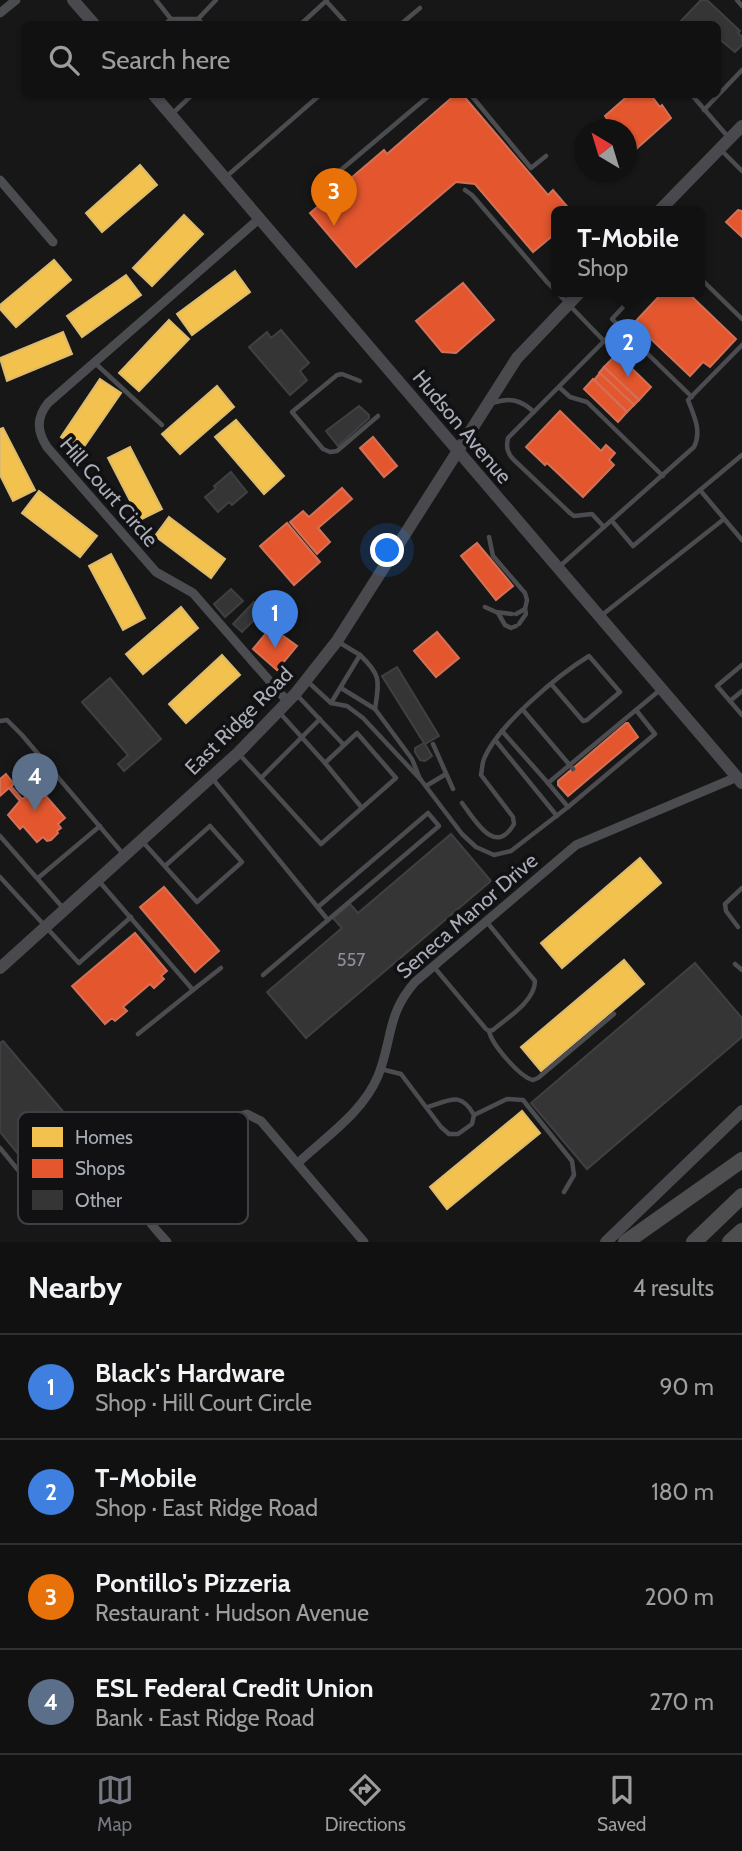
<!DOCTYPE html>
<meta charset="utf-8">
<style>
body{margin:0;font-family:Cabin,sans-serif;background:#1e1f1f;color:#f1f3f6}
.compass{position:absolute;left:574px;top:119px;width:63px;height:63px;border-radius:50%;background:#111;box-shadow:0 2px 5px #0004;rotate:322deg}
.you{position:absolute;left:388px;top:551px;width:24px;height:24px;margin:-18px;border:5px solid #fff;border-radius:50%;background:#1a73e8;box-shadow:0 0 0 10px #1a73e833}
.badge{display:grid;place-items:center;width:46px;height:46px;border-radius:50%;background:#757880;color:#fff;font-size:23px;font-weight:700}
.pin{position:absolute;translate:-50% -58px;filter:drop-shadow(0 2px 4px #0008)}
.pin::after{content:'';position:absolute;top:37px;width:24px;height:21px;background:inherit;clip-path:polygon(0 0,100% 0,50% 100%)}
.popup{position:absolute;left:551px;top:206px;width:154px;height:91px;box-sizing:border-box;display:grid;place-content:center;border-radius:10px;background:#111;filter:drop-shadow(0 2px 5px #0005);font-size:23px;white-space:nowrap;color:#9c9d9f}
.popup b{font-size:26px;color:#f1f3f6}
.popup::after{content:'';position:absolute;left:50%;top:100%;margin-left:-14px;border:14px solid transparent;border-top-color:#111}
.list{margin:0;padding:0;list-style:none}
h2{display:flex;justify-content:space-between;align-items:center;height:91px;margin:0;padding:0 28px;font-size:30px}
h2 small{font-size:23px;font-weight:400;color:#9c9d9f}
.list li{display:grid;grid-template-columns:46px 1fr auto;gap:21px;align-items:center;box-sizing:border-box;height:105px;padding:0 28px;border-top:2px solid #303131}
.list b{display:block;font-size:26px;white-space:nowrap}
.list p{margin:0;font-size:23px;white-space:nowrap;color:#9c9d9f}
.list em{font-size:23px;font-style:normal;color:#9c9d9f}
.icon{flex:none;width:38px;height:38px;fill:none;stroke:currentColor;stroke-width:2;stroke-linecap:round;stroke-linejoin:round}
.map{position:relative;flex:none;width:742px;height:1242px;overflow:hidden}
.search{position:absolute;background:#111;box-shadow:0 2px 5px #0004;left:21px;right:21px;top:21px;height:77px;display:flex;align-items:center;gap:18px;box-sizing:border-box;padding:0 24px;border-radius:10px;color:#9c9d9f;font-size:26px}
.sheet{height:511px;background:#111}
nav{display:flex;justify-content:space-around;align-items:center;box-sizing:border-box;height:98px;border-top:2px solid #303131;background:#111;font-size:19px;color:#9c9d9f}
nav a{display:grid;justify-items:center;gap:4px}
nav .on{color:#757880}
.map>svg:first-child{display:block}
.homes{fill:#f2c14e;stroke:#dcbb6e;stroke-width:2}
.shops{fill:#e4572e;stroke:#d27157;stroke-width:2}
.building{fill:#353536;stroke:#3f4043;stroke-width:2}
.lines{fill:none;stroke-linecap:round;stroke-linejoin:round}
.service{stroke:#4b4c50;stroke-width:4.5}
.minor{stroke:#4b4c50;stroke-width:9}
.secondary{stroke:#4a4a4e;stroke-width:12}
.motorway{stroke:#4e4e51;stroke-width:16}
.labels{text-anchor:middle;stroke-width:7;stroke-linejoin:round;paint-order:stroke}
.number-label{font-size:18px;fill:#8b8f98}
.street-label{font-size:21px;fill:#a8adb8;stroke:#111113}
.key{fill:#111113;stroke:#3e4045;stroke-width:2}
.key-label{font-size:19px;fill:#a8adb8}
</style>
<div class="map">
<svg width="742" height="1242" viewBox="0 0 742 1242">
<rect width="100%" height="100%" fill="#171717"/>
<g class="homes">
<polygon points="140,165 157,185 102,232 86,213"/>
<polygon points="184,215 203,234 152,286 133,268"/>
<polygon points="54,260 71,280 16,327 0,309 0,305"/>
<polygon points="235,271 250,292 192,335 177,314"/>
<polygon points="126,275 141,295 82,337 67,316"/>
<polygon points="169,320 189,339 139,391 119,373"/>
<polygon points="63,332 72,354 7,381 0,358"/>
<polygon points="100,379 121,393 81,451 61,437"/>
<polygon points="217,386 234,407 180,454 162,434"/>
<polygon points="236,420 284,476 264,494 215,437"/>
<polygon points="3,428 35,490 13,501 0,475 0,429"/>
<polygon points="130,447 162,509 140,520 108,458"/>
<polygon points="39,491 97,536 80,557 22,513"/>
<polygon points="169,517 225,559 211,578 155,536"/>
<polygon points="111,554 145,618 123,630 89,566"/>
<polygon points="181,607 198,628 143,674 126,654"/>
<polygon points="222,655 240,675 186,723 169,704"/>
<polygon points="640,858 661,883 562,968 541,943"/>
<polygon points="624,960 644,984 541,1071 521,1047"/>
<polygon points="522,1111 540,1133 447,1209 430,1187"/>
</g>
<g class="shops">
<polygon points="456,94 462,94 548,195 553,190 571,211 556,211 556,233 533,252 475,184 456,182 356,267 310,213 384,150 387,154"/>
<polygon points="630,94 650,94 660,107 662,105 671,118 626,158 626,130 594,130 607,119 605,116"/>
<polygon points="738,210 742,211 742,237 726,222"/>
<polygon points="463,283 494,320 456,353 442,352 416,321"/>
<polygon points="664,291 686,291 736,339 710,367 703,362 690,376 634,323"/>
<polygon points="617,354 651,387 639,400 604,367"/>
<polygon points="604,367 639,400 634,405 599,373"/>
<polygon points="600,373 634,405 627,412 594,380"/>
<polygon points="593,379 627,412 618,422 584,389"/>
<polygon points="560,411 601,451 606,445 615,453 609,460 614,465 583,497 547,463 545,465 526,447"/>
<polygon points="373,437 397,466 384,477 360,448"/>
<polygon points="342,488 352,499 318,528 330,542 317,554 290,522 303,511 309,517"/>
<polygon points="287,523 320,562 294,585 260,546"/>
<polygon points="477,543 513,586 496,600 461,556"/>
<polygon points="271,627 297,646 277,670 253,649"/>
<polygon points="437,632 459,658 436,677 414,651"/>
<polygon points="626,723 628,723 638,737 568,796 558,785 558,781"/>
<polygon points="6,774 14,784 11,786 22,799 39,788 65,818 58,824 61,828 57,831 58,833 51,840 47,841 43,837 37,842 23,826 20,829 8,815 20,801 9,788 0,796 0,779"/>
<polygon points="164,887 219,951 195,972 140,907"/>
<polygon points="135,933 167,971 161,976 164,979 154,988 150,984 123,1007 127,1011 115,1021 112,1018 105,1024 72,986"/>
</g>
<g class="building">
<polygon points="701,0 707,0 740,31 738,33 742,37 742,45 735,52 718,38 718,24 678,24"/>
<polygon points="281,330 309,363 300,371 307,380 290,395 249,347 267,332 271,338"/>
<polygon points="359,406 369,415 369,418 338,446 326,431"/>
<polygon points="231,472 247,492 232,505 229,502 218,512 205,497 216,488 214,486"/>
<polygon points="231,589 243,601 225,617 214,604"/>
<polygon points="254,602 263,611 242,632 233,624"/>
<polygon points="397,667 439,736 425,744 432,756 425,761 420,760 415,752 415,748 424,743 382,676"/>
<polygon points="110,678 161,739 124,771 118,764 128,755 82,702"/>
<polygon points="451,834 491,881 306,1038 267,992 342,928 333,918 350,904 358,913"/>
<polygon points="695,963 742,1018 742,1037 587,1169 531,1103"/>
<polygon points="3,1041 66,1115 19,1155 0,1132 0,1043"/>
</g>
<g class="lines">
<g class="service">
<polyline points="156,0 171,19 165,24"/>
<polyline points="737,0 742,6"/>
<polyline points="327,2 347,24"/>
<polyline points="171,19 198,19 203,24"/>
<polyline points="198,19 216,0"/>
<polyline points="301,24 327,0"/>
<polyline points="401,24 420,8"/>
<polyline points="470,94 531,168 546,156"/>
<polyline points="691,94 729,138"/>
<polyline points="704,110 742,70"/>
<polyline points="173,113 193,94"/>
<polyline points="720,149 742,171"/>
<polyline points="227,176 321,94"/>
<polyline points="329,180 431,94"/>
<polyline points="465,190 472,195 547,282 604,341"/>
<polyline points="700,278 742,319"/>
<polyline points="619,326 692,397"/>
<polyline points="95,363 162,425"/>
<polyline points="360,381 342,374 337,375 292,412 323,449 330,452 337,451 378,416"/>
<polyline points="559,387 570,397 587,402 663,476"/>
<path d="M493,403C510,397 521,400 534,412"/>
<polyline points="700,490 742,540"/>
<polyline points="612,521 633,546 742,455"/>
<path d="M604,527L592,514L574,516L570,513L514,460C507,453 506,447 508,438L619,326L612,319L638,291"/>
<polyline points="489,537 493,556 525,593 527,600 525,609 516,614"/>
<path d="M560,566L694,447C702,431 694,416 688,400L742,345"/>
<polyline points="485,607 496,612 512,614"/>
<polyline points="498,613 505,625 511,628 516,626"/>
<polyline points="602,615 724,519"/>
<polyline points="519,624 526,614 525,609"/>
<path d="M360,655C382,676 379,681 375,709"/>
<polyline points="742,665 717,686 730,701 742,691"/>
<polyline points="307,681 331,703 347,706 363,718 421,780 462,834 476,847 494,855 511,851 568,807 655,734 636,710"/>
<polyline points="341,688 375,709 412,759 420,779"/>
<polyline points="296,694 343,744"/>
<polyline points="730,701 742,715"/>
<polyline points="331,703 360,655 337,641"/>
<polyline points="523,710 573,769"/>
<polyline points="0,721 7,720 22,735 124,855"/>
<polyline points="502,731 548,783"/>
<polyline points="496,741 557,816"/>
<polyline points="433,744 453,789"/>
<polyline points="239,754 321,844 396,778 357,733 325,763 279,712"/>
<polyline points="325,763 362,808"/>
<polyline points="212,778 328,920"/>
<polyline points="261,778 320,719"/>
<polyline points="426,786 446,774"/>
<path d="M462,803C475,820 495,857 514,824L513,817L481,775C482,770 482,764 484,759C498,725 558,675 589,656L620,692L587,720L583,721L552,685"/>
<polyline points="568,807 548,783 660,690"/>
<polyline points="0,836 64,909"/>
<polyline points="142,841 197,902 242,862 210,826 165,866"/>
<polyline points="0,877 79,963 131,917"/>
<polyline points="38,878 100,826"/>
<polyline points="98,880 193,990 138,1034"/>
<polyline points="738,927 726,911 725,904 742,888"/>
<polyline points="735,964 742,970"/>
<path d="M434,967L486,1029L489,1031L493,1030C507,1018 535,1001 535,981L486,921"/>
<polyline points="263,975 439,826 428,813 318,907"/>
<polyline points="193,990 221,968"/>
<path d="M489,1031C492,1045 520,1077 533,1080L538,1078L614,1014"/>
<path d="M381,1069L401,1074L441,1127L449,1134H458L472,1124L474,1115C461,1091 450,1100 428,1107"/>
<polyline points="474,1115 507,1099 523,1100 572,1161 574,1175 564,1192"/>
<polyline points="0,1148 18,1170 64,1131"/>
</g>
<g class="minor">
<polyline points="0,13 16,0"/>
<polyline points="0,180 53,242"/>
<path d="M260,218L48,403C36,418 37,431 47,447L156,572L193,593L288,702"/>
<path d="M299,1162C327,1136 363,1112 378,1076C393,1039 386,1015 415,982L576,845L737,777"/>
<path d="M167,1242C155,1228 137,1214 147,1194L233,1118L247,1114L261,1121L364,1242"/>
</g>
<g class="secondary">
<polyline points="73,0 94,24"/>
<polyline points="153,94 742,783"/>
<polyline points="659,211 742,126"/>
<polyline points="0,968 238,753 296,693 337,641 517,358 581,291"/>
<polyline points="606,1242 742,1111"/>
</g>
<g class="motorway">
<polyline points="626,1242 742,1160"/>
<polyline points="694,1242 742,1196"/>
<polyline points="730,1242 742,1231"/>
</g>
</g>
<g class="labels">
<g class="number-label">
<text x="351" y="966">557</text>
</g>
<g class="street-label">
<text transform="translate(462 427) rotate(50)" y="7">Hudson Avenue</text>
<text transform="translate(109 492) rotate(49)" y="7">Hill Court Circle</text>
<text transform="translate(239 721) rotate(-45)" y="7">East Ridge Road</text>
<text transform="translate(467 916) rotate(-41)" y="7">Seneca Manor Drive</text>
</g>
</g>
<rect x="18" y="1112" width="230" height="112" rx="10" class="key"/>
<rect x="32" y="1127" width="31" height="20" fill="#f2c14e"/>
<rect x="32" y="1159" width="31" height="19" fill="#e4572e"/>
<rect x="32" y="1190" width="31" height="20" fill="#353536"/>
<g class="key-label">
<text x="75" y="1144">Homes</text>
<text x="75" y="1175">Shops</text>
<text x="75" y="1207">Other</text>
</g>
</svg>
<svg class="compass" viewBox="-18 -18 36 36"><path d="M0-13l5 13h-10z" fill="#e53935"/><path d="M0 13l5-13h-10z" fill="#9c9d9f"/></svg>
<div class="you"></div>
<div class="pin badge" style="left:275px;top:648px;background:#3f7fe0">1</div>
<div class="pin badge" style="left:628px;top:377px;background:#3f7fe0">2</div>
<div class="popup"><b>T-Mobile</b>Shop</div>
<div class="pin badge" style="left:334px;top:226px;background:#e8710a">3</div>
<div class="pin badge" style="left:35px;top:811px;background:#5c6f8a">4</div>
<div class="search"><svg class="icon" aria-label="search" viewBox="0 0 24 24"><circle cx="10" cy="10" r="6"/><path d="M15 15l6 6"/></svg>Search here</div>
</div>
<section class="sheet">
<h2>Nearby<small>4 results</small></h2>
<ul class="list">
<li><span class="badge" style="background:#3f7fe0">1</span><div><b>Black's Hardware</b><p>Shop · Hill Court Circle</p></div><em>90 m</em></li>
<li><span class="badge" style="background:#3f7fe0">2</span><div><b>T-Mobile</b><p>Shop · East Ridge Road</p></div><em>180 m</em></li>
<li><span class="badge" style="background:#e8710a">3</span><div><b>Pontillo's Pizzeria</b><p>Restaurant · Hudson Avenue</p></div><em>200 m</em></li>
<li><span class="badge" style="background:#5c6f8a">4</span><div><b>ESL Federal Credit Union</b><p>Bank · East Ridge Road</p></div><em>270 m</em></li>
</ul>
</section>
<nav>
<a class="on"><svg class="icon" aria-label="map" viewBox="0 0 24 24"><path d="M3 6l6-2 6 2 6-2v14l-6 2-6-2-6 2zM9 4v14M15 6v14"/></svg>Map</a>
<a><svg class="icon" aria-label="directions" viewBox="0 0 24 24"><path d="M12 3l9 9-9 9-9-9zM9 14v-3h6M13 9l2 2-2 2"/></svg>Directions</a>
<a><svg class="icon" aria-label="saved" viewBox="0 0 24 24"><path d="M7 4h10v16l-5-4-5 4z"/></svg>Saved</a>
</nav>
